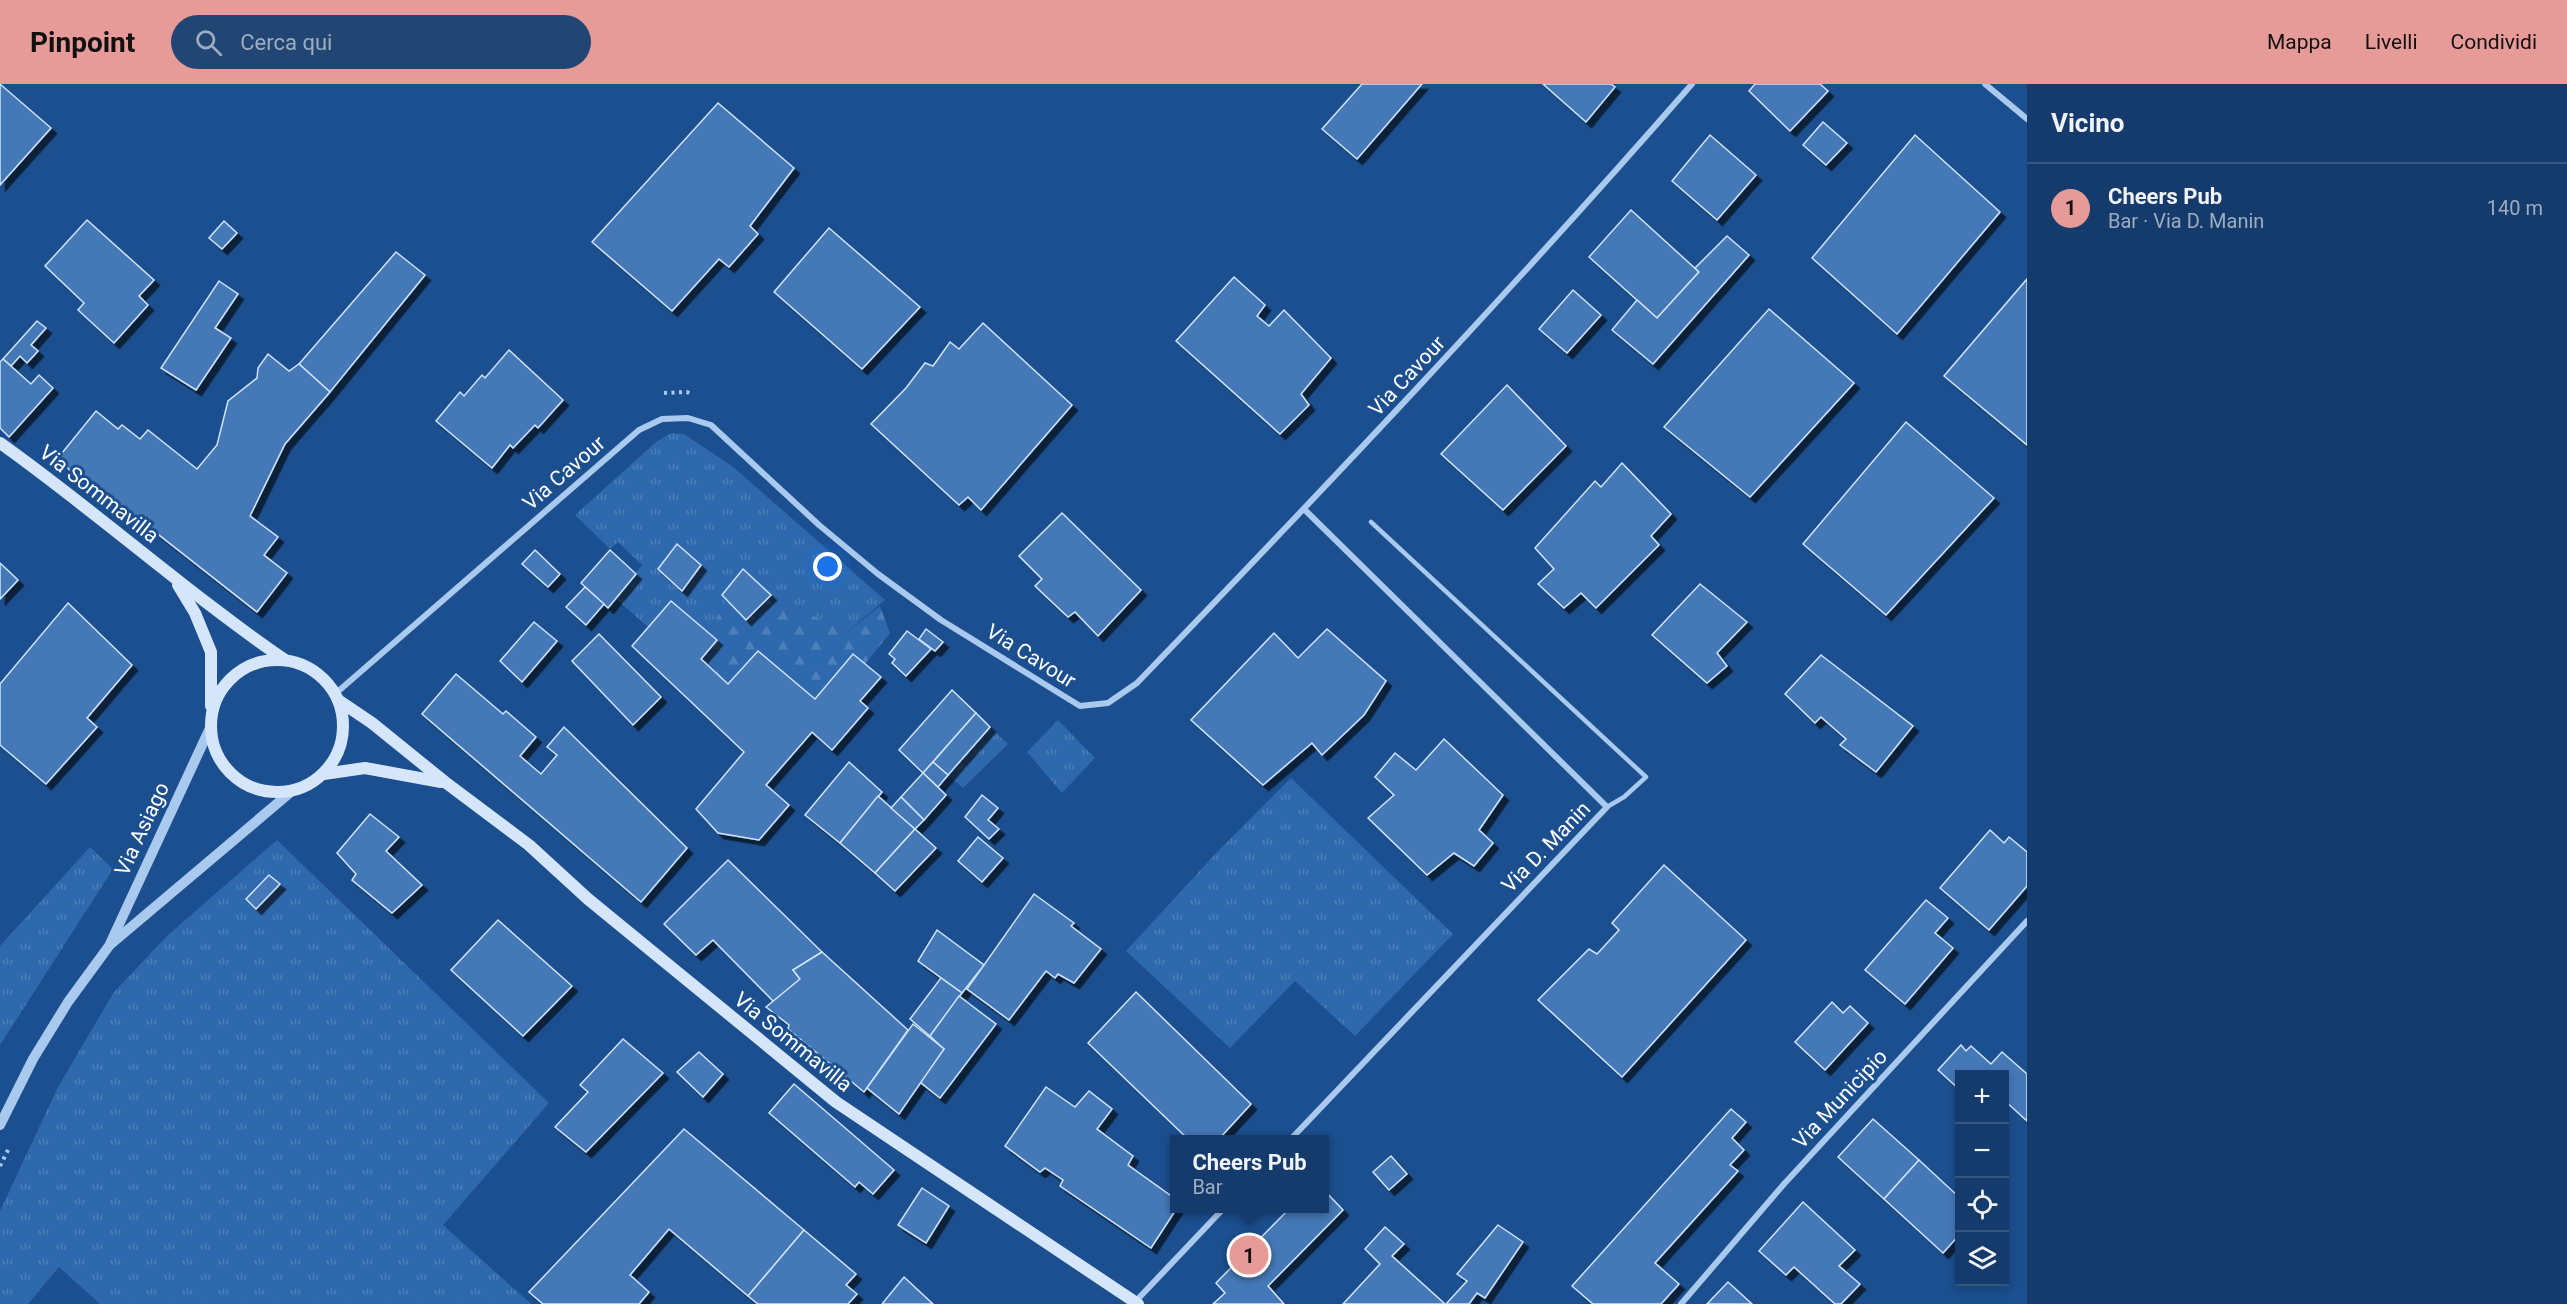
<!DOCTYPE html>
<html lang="it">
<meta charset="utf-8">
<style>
body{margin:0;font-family:Roboto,sans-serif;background:#214673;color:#f1f3f6}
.controls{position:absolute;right:18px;bottom:18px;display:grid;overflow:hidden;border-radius:0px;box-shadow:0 3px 9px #0003}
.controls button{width:54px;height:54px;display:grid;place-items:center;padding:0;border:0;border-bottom:2px solid #33557e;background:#143b6b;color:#f1f3f6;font:30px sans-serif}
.you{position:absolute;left:828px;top:483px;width:21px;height:21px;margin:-15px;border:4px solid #fff;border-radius:50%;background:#1a73e8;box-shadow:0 0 0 9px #1a73e833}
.badge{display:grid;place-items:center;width:39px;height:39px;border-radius:50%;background:#e69b98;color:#111;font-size:20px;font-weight:700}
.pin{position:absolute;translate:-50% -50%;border:3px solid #fff;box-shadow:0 2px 6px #0006}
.popup{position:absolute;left:1170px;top:1051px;width:159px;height:78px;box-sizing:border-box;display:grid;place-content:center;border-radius:0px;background:#143b6b;filter:drop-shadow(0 2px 4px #0005);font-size:20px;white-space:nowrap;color:#9dadc1}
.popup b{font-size:22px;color:#f1f3f6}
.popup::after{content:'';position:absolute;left:50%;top:100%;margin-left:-12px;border:12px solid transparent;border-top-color:#143b6b}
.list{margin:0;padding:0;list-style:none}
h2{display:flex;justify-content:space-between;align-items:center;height:78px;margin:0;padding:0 24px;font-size:26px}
h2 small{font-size:20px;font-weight:400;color:#9dadc1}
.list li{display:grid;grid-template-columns:39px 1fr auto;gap:18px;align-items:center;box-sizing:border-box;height:90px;padding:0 24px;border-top:2px solid #33557e}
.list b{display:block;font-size:22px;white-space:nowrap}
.list p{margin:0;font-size:20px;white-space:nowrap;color:#9dadc1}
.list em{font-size:20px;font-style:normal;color:#9dadc1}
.icon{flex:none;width:33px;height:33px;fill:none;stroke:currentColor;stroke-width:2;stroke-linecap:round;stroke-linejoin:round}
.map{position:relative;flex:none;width:2027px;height:1220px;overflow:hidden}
header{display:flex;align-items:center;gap:36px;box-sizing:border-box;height:84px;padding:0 30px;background:#e69b98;color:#111}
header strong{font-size:28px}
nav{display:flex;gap:33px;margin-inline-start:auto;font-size:21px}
.search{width:420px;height:54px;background:#214673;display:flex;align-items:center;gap:15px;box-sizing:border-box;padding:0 21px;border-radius:33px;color:#9dadc1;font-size:22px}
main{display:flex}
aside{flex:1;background:#143b6b}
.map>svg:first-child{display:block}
.grass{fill:url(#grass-tufts)}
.forest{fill:url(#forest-firs)}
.building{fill:#4478b7;stroke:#cfe3fa;stroke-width:1.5;filter:url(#shadow)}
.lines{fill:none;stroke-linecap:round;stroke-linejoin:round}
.path{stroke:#a9c9ee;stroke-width:4;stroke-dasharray:3 4.5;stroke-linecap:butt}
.service{stroke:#a9c9ee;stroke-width:4.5}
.minor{stroke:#a9c9ee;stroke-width:6}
.tertiary{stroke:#a9c9ee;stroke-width:10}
.secondary{stroke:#d6e6fa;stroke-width:12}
.labels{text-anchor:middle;stroke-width:6;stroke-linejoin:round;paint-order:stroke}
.street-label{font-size:21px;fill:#fff;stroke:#1b4f8f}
</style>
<header>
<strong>Pinpoint</strong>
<div class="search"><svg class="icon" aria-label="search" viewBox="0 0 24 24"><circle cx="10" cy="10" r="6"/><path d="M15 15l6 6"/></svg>Cerca qui</div>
<nav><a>Mappa</a><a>Livelli</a><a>Condividi</a></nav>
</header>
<main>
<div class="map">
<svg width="2027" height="1220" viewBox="0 0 2027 1220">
<defs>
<pattern id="grass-tufts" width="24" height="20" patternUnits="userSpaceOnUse" patternTransform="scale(1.5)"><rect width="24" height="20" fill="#2e69ad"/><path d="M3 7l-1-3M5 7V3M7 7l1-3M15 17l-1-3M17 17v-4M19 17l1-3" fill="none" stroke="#4d80b9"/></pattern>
<pattern id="forest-firs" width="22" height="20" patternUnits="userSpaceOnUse" patternTransform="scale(1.5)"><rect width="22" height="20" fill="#2e69ad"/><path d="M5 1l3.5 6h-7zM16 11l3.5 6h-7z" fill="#4d80b9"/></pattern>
<filter id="shadow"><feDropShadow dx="5.5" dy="5.5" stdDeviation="0" flood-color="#0009"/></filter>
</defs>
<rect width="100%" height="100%" fill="#1b4f8f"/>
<g class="grass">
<polygon points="671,349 684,350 732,382 885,516 847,548 771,511 743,486 722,511 727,516 708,548 671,517 648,543 616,515 642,481 618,458 610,465 575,431 656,358"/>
<polygon points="1058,636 1095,674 1062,709 1027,668"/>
<polygon points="990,643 1008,660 963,704 948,691"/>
<polygon points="1291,694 1453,850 1355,952 1295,897 1230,964 1126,867 1218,767"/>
<polygon points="277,756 549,1019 443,1141 531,1220 100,1220 59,1183 28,1220 0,1220 0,1127 58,1003 114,908 167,852"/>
<polygon points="90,763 113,785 0,961 0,862"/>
</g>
<polygon class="forest" points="771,511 847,548 880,522 890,549 865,580 853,570 815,615 758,568 728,600 701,575 717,556 708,548 727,516 746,536"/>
<g class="building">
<polygon points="0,0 51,44 0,101"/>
<polygon points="1362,0 1422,0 1357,75 1322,45"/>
<polygon points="1543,0 1611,0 1615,3 1586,38"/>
<polygon points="1755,0 1820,0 1828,7 1790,47 1749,7"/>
<polygon points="718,19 794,84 750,142 758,150 729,183 719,175 672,227 592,158"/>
<polygon points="1823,38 1847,59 1826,81 1803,61"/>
<polygon points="1710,51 1756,91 1717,136 1672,97"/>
<polygon points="1915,51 2000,128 1897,250 1812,174"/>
<polygon points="1631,126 1699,188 1657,234 1589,173"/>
<polygon points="87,136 154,196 139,212 148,221 114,259 78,226 84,219 45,182"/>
<polygon points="224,137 237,149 222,165 209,154"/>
<polygon points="829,144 920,223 862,285 774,208"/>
<polygon points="1727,152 1749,171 1653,280 1612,246 1637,216 1657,234 1699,188 1695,184"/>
<polygon points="396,168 425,191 330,308 299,280"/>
<polygon points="1234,193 1265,221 1257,232 1269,242 1284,226 1331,274 1301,310 1309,321 1280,350 1176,257"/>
<polygon points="2027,195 2027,361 1944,292"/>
<polygon points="219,197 238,210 215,244 231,254 196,306 161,284"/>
<polygon points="1573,206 1601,231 1567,269 1539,245"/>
<polygon points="1769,225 1854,299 1750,413 1664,343"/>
<polygon points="37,237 46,244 31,261 38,267 27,279 20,272 11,282 3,275"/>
<polygon points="983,239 1072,321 981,426 968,413 959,421 871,340 906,304 925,279 933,282 950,258 959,265"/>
<polygon points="509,266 563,316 538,344 535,341 513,364 510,361 492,384 436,337 460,308 464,312 482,291 485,294"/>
<polygon points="268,270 289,287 299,280 330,308 285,360 250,432 278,453 264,471 287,489 257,528 103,407 93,410 58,374 96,327 118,345 122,341 140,355 148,346 197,385 217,361 228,317 257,294 258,284"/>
<polygon points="3,275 31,300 39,291 53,304 9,353 0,344 0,278"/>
<polygon points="1507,301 1566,362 1503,426 1441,370"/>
<polygon points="1906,338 1994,414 1886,531 1803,460"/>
<polygon points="1622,379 1671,430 1651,452 1659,461 1596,524 1581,509 1564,524 1538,500 1554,485 1535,464 1595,397 1601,403"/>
<polygon points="1062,429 1141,506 1098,552 1075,528 1068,533 1035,502 1042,495 1019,472"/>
<polygon points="677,460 701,481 682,507 658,485"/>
<polygon points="535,466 560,490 548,503 522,480"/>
<polygon points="610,466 636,490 608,524 581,499"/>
<polygon points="0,479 18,496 0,515"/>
<polygon points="743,485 771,511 746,536 722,511"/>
<polygon points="1700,500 1747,538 1717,569 1727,582 1707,599 1652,551"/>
<polygon points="585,503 604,520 586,541 566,523"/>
<polygon points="671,517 717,556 701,575 728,600 758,567 815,615 853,570 881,593 860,617 868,624 832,666 812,648 766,701 789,721 759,756 718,749 696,725 744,668 632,562"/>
<polygon points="68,519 132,581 87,634 97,643 46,700 0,661 0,600"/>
<polygon points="534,538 557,557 522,598 500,577"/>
<polygon points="926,545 943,558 935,567 919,555"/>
<polygon points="1327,545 1386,597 1364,631 1322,671 1312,659 1263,701 1191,636 1274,549 1298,574"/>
<polygon points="907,547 931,565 906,592 892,579 895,575 889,570"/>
<polygon points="599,550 661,613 633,641 572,577"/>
<polygon points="1821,571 1913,642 1876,688 1840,661 1846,655 1821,633 1815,639 1785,610"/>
<polygon points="456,590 503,630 506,627 536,653 520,672 541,690 557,671 547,663 564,643 687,764 641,818 422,630"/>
<polygon points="952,606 976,629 923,689 899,666"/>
<polygon points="976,629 990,643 948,691 933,678"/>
<polygon points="1444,655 1503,711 1479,746 1493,759 1474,782 1454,769 1427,791 1368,734 1394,711 1375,693 1395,669 1416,686"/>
<polygon points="849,678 882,708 840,759 805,731"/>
<polygon points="933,678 948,691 938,703 923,689"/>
<polygon points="923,689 946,711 924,736 901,713"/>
<polygon points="982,711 998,724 988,736 999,745 989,755 965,733"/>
<polygon points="878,712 915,745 875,789 840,759"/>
<polygon points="901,713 924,736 915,745 891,724"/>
<polygon points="370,730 399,753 386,767 422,801 392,829 352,796 356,790 337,769"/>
<polygon points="915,745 936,764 895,807 875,789"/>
<polygon points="1990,746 2004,759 2009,753 2027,768 2027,802 1989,846 1940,804"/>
<polygon points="978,753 1003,774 982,798 958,777"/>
<polygon points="728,776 822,868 793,886 800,895 774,918 713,856 696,871 664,840"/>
<polygon points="1664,781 1746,856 1622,993 1538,916 1589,865 1597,870 1619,846 1612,839"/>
<polygon points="269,791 280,800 256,825 246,815"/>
<polygon points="1034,810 1074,839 1071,842 1101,865 1074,899 1058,890 1055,894 1046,887 1009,936 967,905"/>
<polygon points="1926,816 1948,834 1935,849 1953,864 1905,920 1865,886"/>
<polygon points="498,836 572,902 523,952 451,886"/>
<polygon points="937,846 984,881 962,909 918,877"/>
<polygon points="822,868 908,946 864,1008 788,945 789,941 766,923 800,895 793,886"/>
<polygon points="941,894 962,909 930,952 910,935"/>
<polygon points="1136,908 1251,1020 1218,1056 1189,1056 1088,959"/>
<polygon points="959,912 996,940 940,1014 920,998 944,965 930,952"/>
<polygon points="1832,918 1843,929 1850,922 1868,939 1825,986 1795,958"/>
<polygon points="913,940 944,965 899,1030 867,1004"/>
<polygon points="623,955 663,989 586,1068 555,1043 588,1008 580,1001"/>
<polygon points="1961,961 1966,967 1971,962 1991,980 2002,968 2027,990 2027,1037 2004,1016 2004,990 1960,990 1960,1006 1938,986"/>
<polygon points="699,968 723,990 703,1013 677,988"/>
<polygon points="794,1000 894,1086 873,1110 859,1098 855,1103 769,1029"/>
<polygon points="1046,1003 1075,1023 1089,1007 1112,1025 1097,1045 1133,1072 1128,1081 1174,1114 1174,1124 1177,1124 1151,1164 1060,1102 1063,1096 1045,1084 1040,1088 1005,1062"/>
<polygon points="1731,1025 1746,1038 1732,1054 1744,1066 1730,1081 1738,1087 1655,1179 1679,1200 1661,1220 1593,1220 1572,1202"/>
<polygon points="1873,1035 1919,1076 1884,1115 1838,1073"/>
<polygon points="684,1045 804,1146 748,1212 669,1145 630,1191 649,1208 639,1220 543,1220 529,1208"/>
<polygon points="1391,1072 1407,1090 1389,1106 1373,1088"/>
<polygon points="1919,1076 1960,1114 1960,1150 1943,1169 1884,1115"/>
<polygon points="922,1104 949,1122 926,1159 898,1141"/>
<polygon points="1324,1106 1343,1126 1268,1202 1284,1220 1213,1220 1225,1209 1216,1199 1290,1124 1324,1124"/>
<polygon points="1803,1118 1855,1166 1839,1182 1860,1200 1841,1220 1835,1220 1794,1183 1786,1191 1759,1167"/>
<polygon points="1498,1141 1523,1158 1485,1214 1477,1209 1469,1220 1446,1220 1467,1197 1457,1190"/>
<polygon points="1385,1143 1404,1160 1392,1172 1445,1220 1343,1220 1380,1180 1365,1165"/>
<polygon points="804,1146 856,1190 846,1201 857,1210 848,1220 758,1220 748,1212"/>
<polygon points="904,1193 933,1220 882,1220"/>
<polygon points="1728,1198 1752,1220 1707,1220"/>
</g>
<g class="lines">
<g class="path">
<polyline points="664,309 687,308 692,311"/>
<polyline points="0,1082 9,1064"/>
</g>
<polyline class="service" points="1371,438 1646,693 1624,713 1607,723"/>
<g class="minor">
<polyline points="1985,0 2027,35"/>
<path d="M335,610L639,346L662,335L688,334L711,341L819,441L878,490L941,536L1080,622L1108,619L1137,599C1326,403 1513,205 1692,0"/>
<polyline points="1290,1056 1607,723 1304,425"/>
<polyline points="1135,1218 1224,1124"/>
<polyline points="1681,1220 1784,1100 2027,837"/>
</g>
<g class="tertiary">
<polyline points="111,860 292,707"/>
<polyline points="0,1041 33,975 68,918 109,862 210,644"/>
</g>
<g class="secondary">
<path d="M0,359C97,428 186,508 285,576"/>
<polyline points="178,501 195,529 211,568 211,622"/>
<circle cx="277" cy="642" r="66"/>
<polyline points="338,616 372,639 445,698 529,761 588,815 836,1018 1138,1220"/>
<polyline points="324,690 365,684 441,698"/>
</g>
</g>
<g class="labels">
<g class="street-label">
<text transform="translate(1407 292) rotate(-47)" y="7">Via Cavour</text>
<text transform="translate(564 389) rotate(-41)" y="7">Via Cavour</text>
<text transform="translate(99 410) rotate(38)" y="7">Via Sommavilla</text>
<text transform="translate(1031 572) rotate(32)" y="7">Via Cavour</text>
<text transform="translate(142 745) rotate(-65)" y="7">Via Asiago</text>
<text transform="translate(1546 763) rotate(-46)" y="7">Via D. Manin</text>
<text transform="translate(793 958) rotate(39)" y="7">Via Sommavilla</text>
<text transform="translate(1840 1015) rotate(-47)" y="7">Via Municipio</text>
</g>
</g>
</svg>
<div class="controls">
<button>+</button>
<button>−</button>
<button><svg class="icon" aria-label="locate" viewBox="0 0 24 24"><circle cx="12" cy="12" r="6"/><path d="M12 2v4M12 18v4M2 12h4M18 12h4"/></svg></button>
<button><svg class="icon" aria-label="layers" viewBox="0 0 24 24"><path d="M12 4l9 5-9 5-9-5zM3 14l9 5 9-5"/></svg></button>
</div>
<div class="you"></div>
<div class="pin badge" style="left:1249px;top:1171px">1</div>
<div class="popup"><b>Cheers Pub</b>Bar</div>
</div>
<aside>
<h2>Vicino<small></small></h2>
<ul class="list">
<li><span class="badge">1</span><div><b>Cheers Pub</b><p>Bar · Via D. Manin</p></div><em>140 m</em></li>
</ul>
</aside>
</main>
